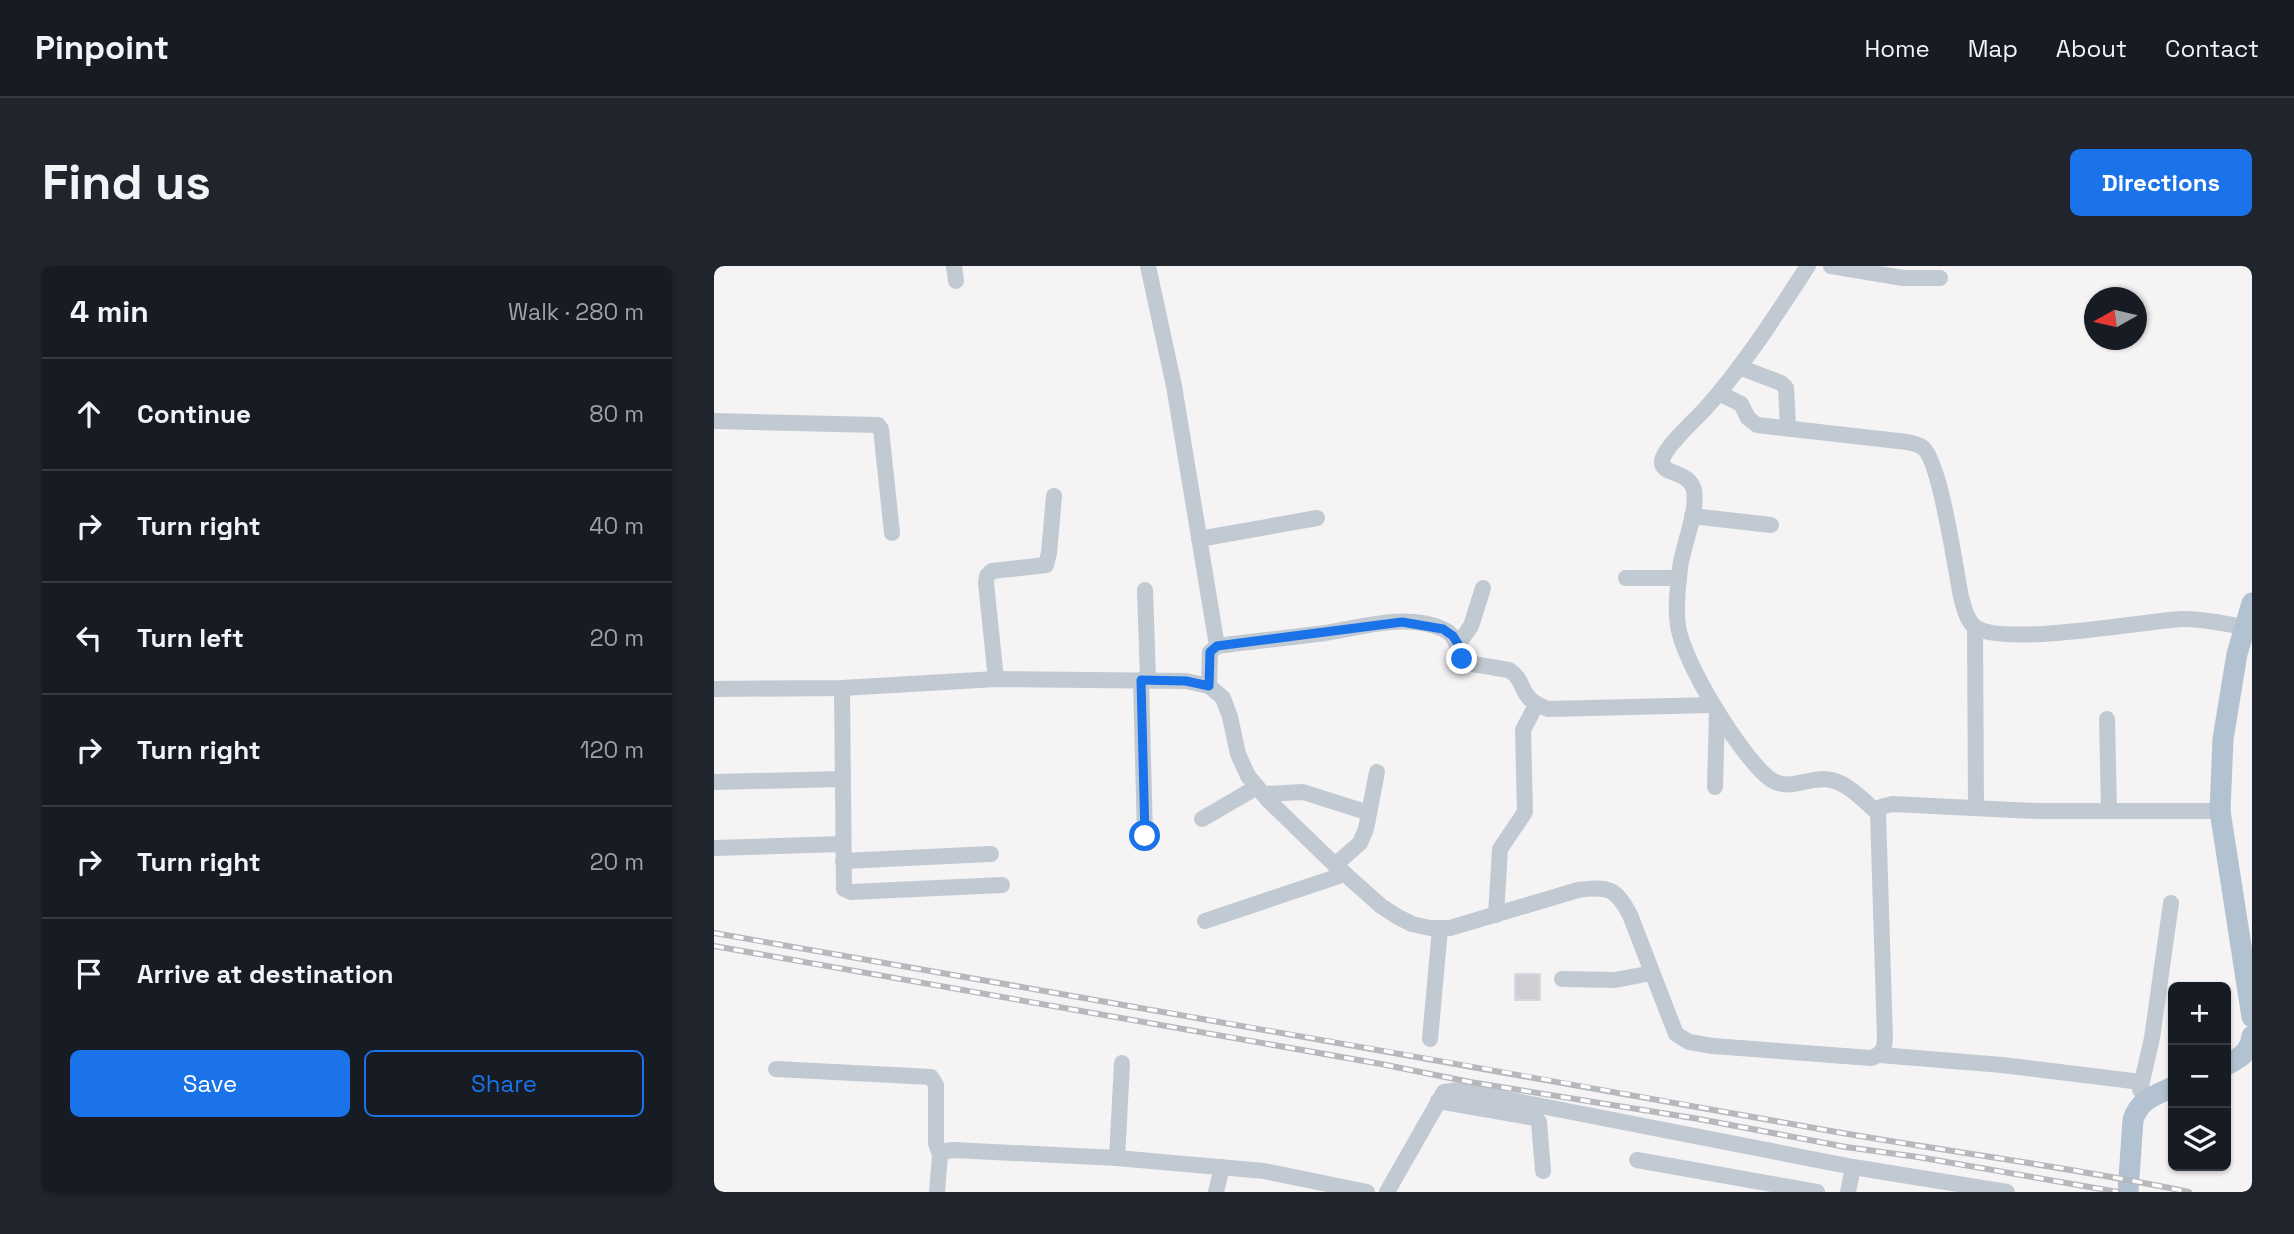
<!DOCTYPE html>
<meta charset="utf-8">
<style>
body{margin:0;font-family:"Space Grotesk",sans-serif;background:#20242c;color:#f1f3f6}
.controls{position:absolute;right:21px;bottom:21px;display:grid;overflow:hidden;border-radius:10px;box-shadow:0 2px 5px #0004}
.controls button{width:63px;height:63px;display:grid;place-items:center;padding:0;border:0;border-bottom:2px solid #363941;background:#171b24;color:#f1f3f6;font:35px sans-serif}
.compass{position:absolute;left:1370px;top:21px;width:63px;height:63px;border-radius:50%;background:#171b24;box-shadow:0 2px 5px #0004;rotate:262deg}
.stop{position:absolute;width:21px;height:21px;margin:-16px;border:5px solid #1a73e8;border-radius:50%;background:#fff}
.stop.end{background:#1a73e8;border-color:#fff;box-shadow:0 2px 7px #0008}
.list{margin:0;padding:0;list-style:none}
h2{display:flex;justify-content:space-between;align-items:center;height:91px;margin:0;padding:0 28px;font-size:30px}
h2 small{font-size:23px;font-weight:400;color:#9ea1a6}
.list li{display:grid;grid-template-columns:46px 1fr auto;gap:21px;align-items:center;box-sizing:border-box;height:112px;padding:0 28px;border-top:2px solid #363941}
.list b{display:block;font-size:26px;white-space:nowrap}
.list em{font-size:23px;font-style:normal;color:#9ea1a6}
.actions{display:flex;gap:14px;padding:21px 28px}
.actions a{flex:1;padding:16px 0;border:2px solid #1a73e8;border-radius:10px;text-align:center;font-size:24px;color:#1a73e8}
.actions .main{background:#1a73e8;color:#fff}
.icon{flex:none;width:38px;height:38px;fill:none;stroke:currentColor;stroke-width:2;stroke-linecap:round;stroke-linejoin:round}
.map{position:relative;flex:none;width:1538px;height:926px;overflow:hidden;border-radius:10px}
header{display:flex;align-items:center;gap:42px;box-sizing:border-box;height:98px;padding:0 35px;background:#171b24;border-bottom:2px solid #363941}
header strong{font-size:33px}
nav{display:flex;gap:38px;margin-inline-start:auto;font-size:24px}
.intro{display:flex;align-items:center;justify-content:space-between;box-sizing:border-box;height:168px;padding:0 42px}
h1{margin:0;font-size:49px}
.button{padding:18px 32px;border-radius:10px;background:#1a73e8;color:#fff;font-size:24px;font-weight:700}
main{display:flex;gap:42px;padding:0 42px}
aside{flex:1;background:#171b24;border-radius:10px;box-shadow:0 2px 5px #0004}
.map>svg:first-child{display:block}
.building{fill:#cdcfd5;stroke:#d7d9de;stroke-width:2}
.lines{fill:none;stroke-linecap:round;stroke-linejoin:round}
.minor{stroke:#c1cad2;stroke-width:16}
.major{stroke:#b3c2d1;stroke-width:21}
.rail-casing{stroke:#b5b8bd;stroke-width:6}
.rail{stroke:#fff;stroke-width:3.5;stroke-dasharray:10;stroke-linecap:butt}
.route{stroke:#1a73e8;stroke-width:9}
</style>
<header>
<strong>Pinpoint</strong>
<nav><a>Home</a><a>Map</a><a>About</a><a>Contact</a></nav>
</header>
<div class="intro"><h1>Find us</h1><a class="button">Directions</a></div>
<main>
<aside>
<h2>4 min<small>Walk · 280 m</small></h2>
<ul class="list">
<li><svg class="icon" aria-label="ahead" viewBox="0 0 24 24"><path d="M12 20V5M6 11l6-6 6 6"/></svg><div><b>Continue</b></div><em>80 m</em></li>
<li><svg class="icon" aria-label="right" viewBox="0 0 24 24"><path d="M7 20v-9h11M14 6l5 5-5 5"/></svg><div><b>Turn right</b></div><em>40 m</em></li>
<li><svg class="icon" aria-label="left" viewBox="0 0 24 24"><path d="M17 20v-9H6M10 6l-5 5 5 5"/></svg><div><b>Turn left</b></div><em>20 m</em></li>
<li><svg class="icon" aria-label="right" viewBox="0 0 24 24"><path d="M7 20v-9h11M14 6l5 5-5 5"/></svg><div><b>Turn right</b></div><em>120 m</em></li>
<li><svg class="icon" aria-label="right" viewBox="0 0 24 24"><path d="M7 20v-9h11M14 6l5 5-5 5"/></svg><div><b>Turn right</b></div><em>20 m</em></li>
<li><svg class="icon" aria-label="arrive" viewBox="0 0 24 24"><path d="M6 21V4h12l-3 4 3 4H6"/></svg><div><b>Arrive at destination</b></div></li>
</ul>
<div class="actions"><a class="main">Save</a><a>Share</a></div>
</aside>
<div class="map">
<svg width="1538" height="926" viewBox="0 0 1538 926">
<rect width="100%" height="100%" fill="#f5f3f3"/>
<rect class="building" x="801" y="708" width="25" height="26"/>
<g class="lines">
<g class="minor">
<polyline points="240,0 242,15"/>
<polyline points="434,0 460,120 503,380"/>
<path d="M1094,0C1062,49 1031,98 992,142C982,153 950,181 948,195C946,209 975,204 980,224C984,246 969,279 966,302C964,320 961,342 964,360C969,396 1027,491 1056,513C1076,527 1096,509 1117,514C1134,517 1151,536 1164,547"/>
<polyline points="1117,0 1189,12 1226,12"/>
<polyline points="1025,101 1067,117 1072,122 1074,162"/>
<path d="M1005,127L1027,138L1034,152L1043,159L1193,176C1197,177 1204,178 1208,181C1226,192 1242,306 1247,331C1250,341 1252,353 1260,360C1286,382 1430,355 1467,353C1488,352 1510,358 1531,361"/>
<polyline points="0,155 164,159 167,163 178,267"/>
<polyline points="978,250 1057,259"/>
<polyline points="485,273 603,252"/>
<polyline points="912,312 965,312"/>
<polyline points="431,324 434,414"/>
<polyline points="1261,361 1262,542"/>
<polyline points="744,378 757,360 769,322"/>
<polyline points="282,413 272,317 273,310 278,305 332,299 335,287 340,230"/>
<polyline points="427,414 431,570"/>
<path d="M495,420L496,386L503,380C539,375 575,372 611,367C649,361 692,347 729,363C746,370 741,388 753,397L795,404C815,417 801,431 834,443L998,439"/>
<polyline points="128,422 130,623 137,626 288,619"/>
<path d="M0,423L128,422L282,413L472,415L495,420L509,432L516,451L524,488L534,510L555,535L621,599L667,640L684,651L698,658L716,662H736L864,624C894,620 902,622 916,649L962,768L975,776L999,780L1157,792C1168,788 1170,784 1171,773L1164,547L1167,541L1178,538L1322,545H1506"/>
<polyline points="1393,453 1395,544"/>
<polyline points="0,516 129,513"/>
<polyline points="1001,521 1003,447"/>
<polyline points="549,528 589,526 655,547"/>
<polyline points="488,553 543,521"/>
<polyline points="0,582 129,578"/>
<polyline points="129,595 277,588"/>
<polyline points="621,599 646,577 652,563 663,506"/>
<polyline points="782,649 786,583 811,546 809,464 822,439"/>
<polyline points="491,655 631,608"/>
<polyline points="848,713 901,714 938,707"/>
<polyline points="716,773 726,663"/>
<polyline points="1166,789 1288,799 1427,816"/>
<polyline points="62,803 217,811 222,819 222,877 226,889"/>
<polyline points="1426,824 1438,772 1457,637"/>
<polyline points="724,835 821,852 825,856 829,905"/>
<polyline points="403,892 408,797"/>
<polyline points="923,894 1103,926"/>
<polyline points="223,926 226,889 232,885 239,884 403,892 550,905 653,926"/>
<polyline points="502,926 508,901"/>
<polyline points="673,926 730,826 746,824 1139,901 1293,926"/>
<polyline points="1134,926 1139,901"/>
</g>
<g class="major">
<polyline points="1538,337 1523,388 1509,473 1506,545 1538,751"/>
<path d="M1512,799C1526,792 1536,786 1538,770"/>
<path d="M1414,926L1419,854C1425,834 1441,829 1459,821"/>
</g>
<defs>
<g id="rail">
<path d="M0,667C363,731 727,794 1089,860C1218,884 1348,899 1475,926"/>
<polyline points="0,680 667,798 756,816 985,853 1132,881 1204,891 1404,926"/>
</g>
</defs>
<use href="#rail" class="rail-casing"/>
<use href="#rail" class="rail"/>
</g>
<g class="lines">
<polyline class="route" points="431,570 427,414 472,415 495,420 496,386 503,380 688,356 729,363 739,370 744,378 748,393"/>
</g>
</svg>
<div class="controls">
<button>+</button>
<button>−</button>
<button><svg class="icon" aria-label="layers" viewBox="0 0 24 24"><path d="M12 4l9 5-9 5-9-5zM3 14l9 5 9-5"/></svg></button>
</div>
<svg class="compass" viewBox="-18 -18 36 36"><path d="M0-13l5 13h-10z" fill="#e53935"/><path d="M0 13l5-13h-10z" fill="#9ea1a6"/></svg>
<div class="stop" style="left:431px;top:570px"></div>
<div class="stop end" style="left:748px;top:393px"></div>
</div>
</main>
